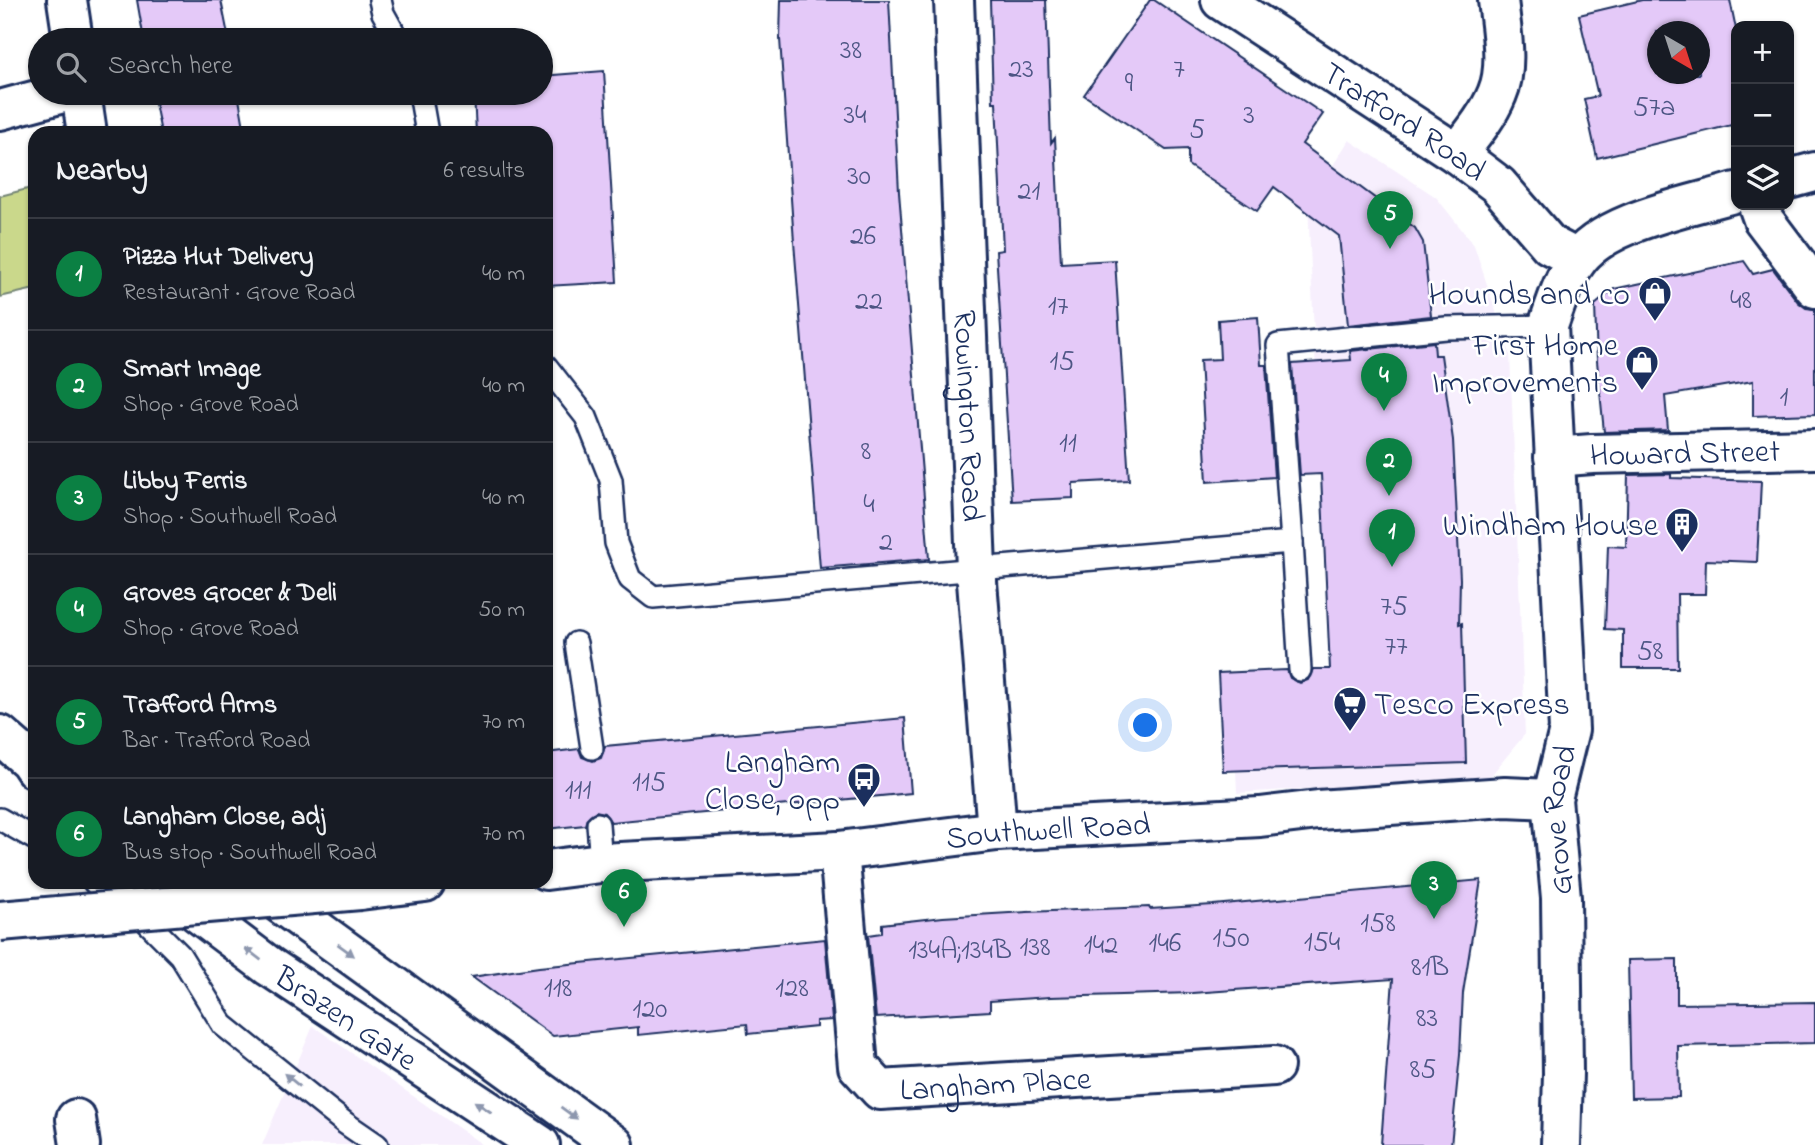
<!DOCTYPE html>
<meta charset="utf-8">
<style>
body{margin:0;font-family:"Indie Flower",sans-serif;background:#242831;color:#f1f3f6}
.controls{position:absolute;right:21px;top:21px;display:grid;overflow:hidden;border-radius:14px;box-shadow:0 2px 5px #0004}
.controls button{width:63px;height:63px;display:grid;place-items:center;padding:0;border:0;border-bottom:2px solid #363941;background:#171b24;color:#f1f3f6;font:35px sans-serif}
.compass{position:absolute;left:1647px;top:21px;width:63px;height:63px;border-radius:50%;background:#171b24;box-shadow:0 2px 5px #0004;rotate:141deg}
.you{position:absolute;left:1146px;top:726px;width:24px;height:24px;margin:-18px;border:5px solid #fff;border-radius:50%;background:#1a73e8;box-shadow:0 0 0 10px #1a73e833}
.badge{display:grid;place-items:center;width:46px;height:46px;border-radius:50%;background:#0b8043;color:#fff;font-size:23px;font-weight:700}
.pin{position:absolute;translate:-50% -58px;filter:drop-shadow(0 2px 4px #0008)}
.pin::after{content:'';position:absolute;top:37px;width:24px;height:21px;background:inherit;clip-path:polygon(0 0,100% 0,50% 100%)}
.list{margin:0;padding:0;list-style:none}
h2{display:flex;justify-content:space-between;align-items:center;height:91px;margin:0;padding:0 28px;font-size:30px}
h2 small{font-size:23px;font-weight:400;color:#9ea1a6}
.list li{display:grid;grid-template-columns:46px 1fr auto;gap:21px;align-items:center;box-sizing:border-box;height:112px;padding:0 28px;border-top:2px solid #363941}
.list b{display:block;font-size:26px;white-space:nowrap}
.list p{margin:0;font-size:23px;white-space:nowrap;color:#9ea1a6}
.list em{font-size:23px;font-style:normal;color:#9ea1a6}
.icon{flex:none;width:38px;height:38px;fill:none;stroke:currentColor;stroke-width:2;stroke-linecap:round;stroke-linejoin:round}
.map{position:relative;flex:none;width:1815px;height:1145px;overflow:hidden}
.search{position:absolute;background:#171b24;box-shadow:0 2px 5px #0004;left:28px;top:28px;width:525px;height:77px;display:flex;align-items:center;gap:18px;box-sizing:border-box;padding:0 24px;border-radius:38px;color:#9ea1a6;font-size:26px}
.panel{position:absolute;background:#171b24;box-shadow:0 2px 5px #0004;left:28px;top:126px;width:525px;height:763px;border-radius:21px}
.map>svg:first-child{display:block}
.built{fill:#f7effd}
.green{fill:#cad88b;stroke:#728474;stroke-width:2}
.building{fill:#e4c9f8;stroke:#1b2f5e;stroke-width:2;fill-rule:evenodd}
.lines{fill:none;stroke-linecap:round;stroke-linejoin:round}
.lane-casing{stroke:#1b2f5e;stroke-width:26}
.street-casing{stroke:#1b2f5e;stroke-width:44}
.lane{stroke:#fff;stroke-width:21}
.street{stroke:#fff;stroke-width:38}
.street-bridge-casing{stroke:#1b2f5e;stroke-width:44;stroke-linecap:butt}
.street-bridge{stroke:#fff;stroke-width:38}
.oneway{fill:#8d97ae}
.labels{text-anchor:middle;stroke-width:5;stroke-linejoin:round;paint-order:stroke}
.number-label{font-size:28px;fill:#4d5684}
.street-label{font-size:32px;fill:#1b2f5e;stroke:#fff}
.poi-label{font-size:32px;fill:#1b2f5e;stroke:#fff;text-anchor:end}
</style>
<div class="map">
<svg width="1815" height="1145" viewBox="0 0 1815 1145">
<rect width="100%" height="100%" fill="#fff"/>
<filter id="ink" filterUnits="userSpaceOnUse"><feTurbulence type="fractalNoise" baseFrequency=".0143" numOctaves="2"/><feDisplacementMap in="SourceGraphic" scale="14" xChannelSelector="R" yChannelSelector="G"/><feConvolveMatrix kernelMatrix="1 2 1 2 8 2 1 2 1" color-interpolation-filters="sRGB"/></filter>
<g filter="url(#ink)">
<g class="built">
<polygon points="1349,140 1436,197 1474,245 1510,354 1525,734 1489,778 1237,793 1232,672 1330,669 1308,205"/>
<polygon points="313,1026 483,1145 262,1145"/>
</g>
<polygon class="green" points="35,187 35,289 0,297 0,196"/>
<g class="building">
<polygon points="137,0 221,0 229,40 144,40"/>
<polygon points="781,0 889,0 899,192 929,559 820,568 794,242 780,39"/>
<polygon points="990,0 1046,0 1051,143 1055,138 1061,263 1115,260 1129,480 1073,483 1073,498 1012,501 996,251 1003,250 996,102 993,102"/>
<polygon points="1150,0 1154,0 1323,114 1302,144 1415,228 1423,242 1431,316 1348,325 1339,236 1274,187 1257,211 1188,165 1188,149 1166,150 1084,95"/>
<path d="M1642,0H1730L1736,29V124L1597,158L1584,99L1598,96L1579,15ZM1657,32H1699V74H1657Z"/>
<polygon points="604,71 617,282 546,286 546,133 476,133 474,93 541,93 541,76"/>
<polygon points="153,93 238,93 245,133 161,133"/>
<polygon points="1744,261 1753,274 1773,269 1798,302 1806,308 1815,309 1815,414 1753,416 1753,381 1665,396 1668,430 1604,432 1597,361 1595,305 1614,289"/>
<polygon points="1258,317 1261,365 1266,365 1274,477 1207,482 1200,360 1220,359 1218,320"/>
<polygon points="1434,342 1435,355 1441,355 1453,440 1460,579 1459,624 1462,623 1466,763 1223,771 1218,673 1287,670 1290,678 1300,683 1308,680 1313,669 1330,669 1321,474 1300,475 1292,364 1351,360 1350,351"/>
<polygon points="1671,474 1671,478 1761,481 1757,562 1706,560 1705,594 1677,594 1678,668 1623,668 1623,630 1605,629 1608,546 1626,547 1628,475"/>
<polygon points="905,718 911,793 611,822 604,813 596,811 587,818 585,825 546,829 546,753 579,749 582,757 593,761 601,758 605,746"/>
<polygon points="1481,880 1463,993 1460,1055 1451,1145 1381,1145 1393,979 1192,993 1050,997 990,1001 990,1011 876,1018 868,935 882,933 882,924 943,917 1027,912 1149,907 1150,909 1213,905"/>
<polygon points="825,939 832,1020 816,1021 816,1027 748,1034 747,1024 638,1035 638,1027 553,1036 472,977 539,967"/>
<polygon points="1677,959 1677,1004 1815,1002 1815,1043 1678,1046 1679,1097 1631,1098 1628,960"/>
</g>
<g class="lines">
<defs>
<g id="lane">
<polyline points="380,0 383,13 398,40"/>
<polyline points="420,93 427,133"/>
<polyline points="546,366 586,417 611,480 616,543 630,579 653,597 1292,542 1278,345 1446,328 1548,326"/>
<polyline points="1292,542 1300,670"/>
<polyline points="576,643 592,748"/>
<polyline points="0,819 35,839"/>
<polyline points="598,824 601,863"/>
<polyline points="94,882 143,918 180,955 223,1025 345,1123 377,1145"/>
</g>
<g id="street">
<polyline points="67,0 73,40"/>
<path id="s1" d="M954,0L976,569L997,831"/>
<path id="s2" d="M1221,0L1457,154L1498,185L1550,245L1577,259"/>
<polyline points="81,93 87,133"/>
<polyline points="0,110 63,93"/>
<path d="M1457,154C1472,135 1488,116 1497,94C1509,67 1501,28 1498,0"/>
<polyline points="1789,179 1815,172"/>
<polyline points="1758,205 1763,219 1815,288"/>
<path id="s3" d="M1554,457L1592,454L1815,449"/>
<polyline points="0,735 29,760 35,769"/>
<path id="s4" d="M839,851L858,1066L880,1090L1274,1066"/>
<path id="s5" d="M546,870L601,863L839,851L997,831L1260,817L1318,810L1505,797L1552,799"/>
<path id="s6" d="M157,882L270,967L540,1145"/>
<polyline points="255,885 614,1145"/>
<polyline points="360,890 425,882"/>
<polyline points="76,1119 80,1145"/>
<path id="s7" d="M1561,1145L1563,1073L1561,898L1552,799L1569,730L1548,326C1556,304 1562,281 1576,262C1603,221 1691,206 1736,192"/>
</g>
</defs>
<use href="#lane" class="lane-casing"/>
<use href="#street" class="street-casing"/>
<use href="#lane" class="lane"/>
<use href="#street" class="street"/>
<defs>
<polyline id="street-bridge" points="0,921 360,890"/>
</defs>
<use href="#street-bridge" class="street-bridge-casing"/>
<use href="#street-bridge" class="street-bridge"/>
</g>
<defs><path id="oneway-solid" d="M-6-.8H1V-3.2L6.5 0L1 3.2V.8H-6Z" transform="scale(1.75)"/></defs>
<g class="oneway">
<use href="#oneway-solid" transform="translate(346 950) rotate(36)"/>
<use href="#oneway-solid" transform="translate(253 954) rotate(-143)"/>
<use href="#oneway-solid" transform="translate(292 1080) rotate(-141)"/>
<use href="#oneway-solid" transform="translate(483 1107) rotate(-147)"/>
<use href="#oneway-solid" transform="translate(569 1113) rotate(36)"/>
</g>
</g>
<defs>
<symbol id="shop-pin" viewBox="-11 -11 22 30"><path d="M0 17L-7.5 6A9.5 9.5 0 1 1 7.5 6Z" fill="#1b2f5e" stroke="#fff"/><path d="M-5-2.5h2.3a2.7 3.5 0 0 1 5.4 0H5L5.5 6h-11ZM-1.5-2.5h3a1.5 2.3 0 0 0-3 0Z" fill="#fff"/></symbol>
<symbol id="building-pin" viewBox="-11 -11 22 30"><path d="M0 17L-7.5 6A9.5 9.5 0 1 1 7.5 6Z" fill="#1b2f5e" stroke="#fff"/><path d="M-4-6H4V6H1V3H-1V6H-4ZM-2.5-4.3h1.7v1.8h-1.7ZM.8-4.3h1.7v1.8H.8ZM-2.5-1h1.7V.8h-1.7ZM.8-1h1.7V.8H.8Z" fill="#fff"/></symbol>
<symbol id="supermarket-pin" viewBox="-11 -11 22 30"><path d="M0 17L-7.5 6A9.5 9.5 0 1 1 7.5 6Z" fill="#1b2f5e" stroke="#fff"/><path d="M-6-5.5h2.5l.6 2H6L4.5 2H-2.5L-4.4-4H-6ZM-1.5 3.2a1.3 1.3 0 1 0 .1 0ZM3 3.2a1.3 1.3 0 1 0 .1 0Z" fill="#fff"/></symbol>
<symbol id="bus-pin" viewBox="-11 -11 22 30"><path d="M0 17L-7.5 6A9.5 9.5 0 1 1 7.5 6Z" fill="#1b2f5e" stroke="#fff"/><path d="M-5-6H5V4H4V6H2V4H-2V6H-4V4H-5ZM-3.5-4V0h7V-4ZM-3.5 1.2v1.5H-2V1.2ZM2 1.2v1.5H3.5V1.2Z" fill="#fff"/></symbol>
</defs>
<g fill-rule="evenodd">
<use href="#shop-pin" x="1636" y="274" width="38" height="52"/>
<use href="#shop-pin" x="1623" y="343" width="38" height="52"/>
<use href="#building-pin" x="1663" y="505" width="38" height="52"/>
<use href="#supermarket-pin" x="1331" y="684" width="38" height="52"/>
<use href="#bus-pin" x="845" y="760" width="38" height="52"/>
</g>
<g class="labels">
<g class="number-label">
<text x="851" y="58">38</text>
<text x="1021" y="77">23</text>
<text x="1179" y="77">7</text>
<text x="1129" y="91">9</text>
<text x="1654" y="115">57a</text>
<text x="855" y="123">34</text>
<text x="1249" y="123">3</text>
<text x="1197" y="137">5</text>
<text x="859" y="184">30</text>
<text x="1029" y="199">21</text>
<text x="863" y="244">26</text>
<text x="1741" y="308">48</text>
<text x="869" y="309">22</text>
<text x="1058" y="314">17</text>
<text x="1062" y="369">15</text>
<text x="1784" y="405">1</text>
<text x="1068" y="451">11</text>
<text x="866" y="459">8</text>
<text x="869" y="512">4</text>
<text x="886" y="550">2</text>
<text x="1394" y="614">75</text>
<text x="1396" y="654">77</text>
<text x="1650" y="659">58</text>
<text x="649" y="790">115</text>
<text x="578" y="798">111</text>
<text x="1378" y="931">158</text>
<text x="1231" y="946">150</text>
<text x="1322" y="950">154</text>
<text x="1165" y="951">146</text>
<text x="1101" y="953">142</text>
<text x="1035" y="955">138</text>
<text x="960" y="958">134A;134B</text>
<text x="1430" y="975">81B</text>
<text x="558" y="996">118</text>
<text x="792" y="996">128</text>
<text x="650" y="1017">120</text>
<text x="1427" y="1026">83</text>
<text x="1423" y="1077">85</text>
</g>
<g class="street-label">
<text dy="11" stroke="none"><textPath href="#s2" startOffset="220">Trafford Road</textPath></text>
<text dy="11" stroke="none"><textPath href="#s1" startOffset="416">Rowington Road</textPath></text>
<text dy="11" stroke="none"><textPath href="#s3" startOffset="131">Howard Street</textPath></text>
<text dy="11" stroke="none"><textPath href="#s7" startOffset="326">Grove Road</textPath></text>
<text dy="11" stroke="none"><textPath href="#s5" startOffset="504">Southwell Road</textPath></text>
<text dy="11" stroke="none"><textPath href="#s6" startOffset="233">Brazen Gate</textPath></text>
<text dy="11" stroke="none"><textPath href="#s4" startOffset="364">Langham Place</textPath></text>
</g>
<g class="poi-label">
<text x="1630" y="304">Hounds and co</text>
<text x="1618" y="355">First Home<tspan x="1618" dy="37">Improvements</tspan></text>
<text x="1658" y="535">Windham House</text>
<text x="1374" y="714" text-anchor="start">Tesco Express</text>
<text x="840" y="772">Langham<tspan x="840" dy="37">Close, opp</tspan></text>
</g>
</g>
</svg>
<div class="controls">
<button>+</button>
<button>−</button>
<button><svg class="icon" aria-label="layers" viewBox="0 0 24 24"><path d="M12 4l9 5-9 5-9-5zM3 14l9 5 9-5"/></svg></button>
</div>
<svg class="compass" viewBox="-18 -18 36 36"><path d="M0-13l5 13h-10z" fill="#e53935"/><path d="M0 13l5-13h-10z" fill="#9ea1a6"/></svg>
<div class="you"></div>
<div class="pin badge" style="left:1392px;top:567px">1</div>
<div class="pin badge" style="left:1389px;top:496px">2</div>
<div class="pin badge" style="left:1434px;top:919px">3</div>
<div class="pin badge" style="left:1384px;top:411px">4</div>
<div class="pin badge" style="left:1390px;top:249px">5</div>
<div class="pin badge" style="left:624px;top:927px">6</div>
<div class="search"><svg class="icon" aria-label="search" viewBox="0 0 24 24"><circle cx="10" cy="10" r="6"/><path d="M15 15l6 6"/></svg>Search here</div>
<section class="panel">
<h2>Nearby<small>6 results</small></h2>
<ul class="list">
<li><span class="badge">1</span><div><b>Pizza Hut Delivery</b><p>Restaurant · Grove Road</p></div><em>40 m</em></li>
<li><span class="badge">2</span><div><b>Smart Image</b><p>Shop · Grove Road</p></div><em>40 m</em></li>
<li><span class="badge">3</span><div><b>Libby Ferris</b><p>Shop · Southwell Road</p></div><em>40 m</em></li>
<li><span class="badge">4</span><div><b>Groves Grocer &amp; Deli</b><p>Shop · Grove Road</p></div><em>50 m</em></li>
<li><span class="badge">5</span><div><b>Trafford Arms</b><p>Bar · Trafford Road</p></div><em>70 m</em></li>
<li><span class="badge">6</span><div><b>Langham Close, adj</b><p>Bus stop · Southwell Road</p></div><em>70 m</em></li>
</ul>
</section>
</div>
